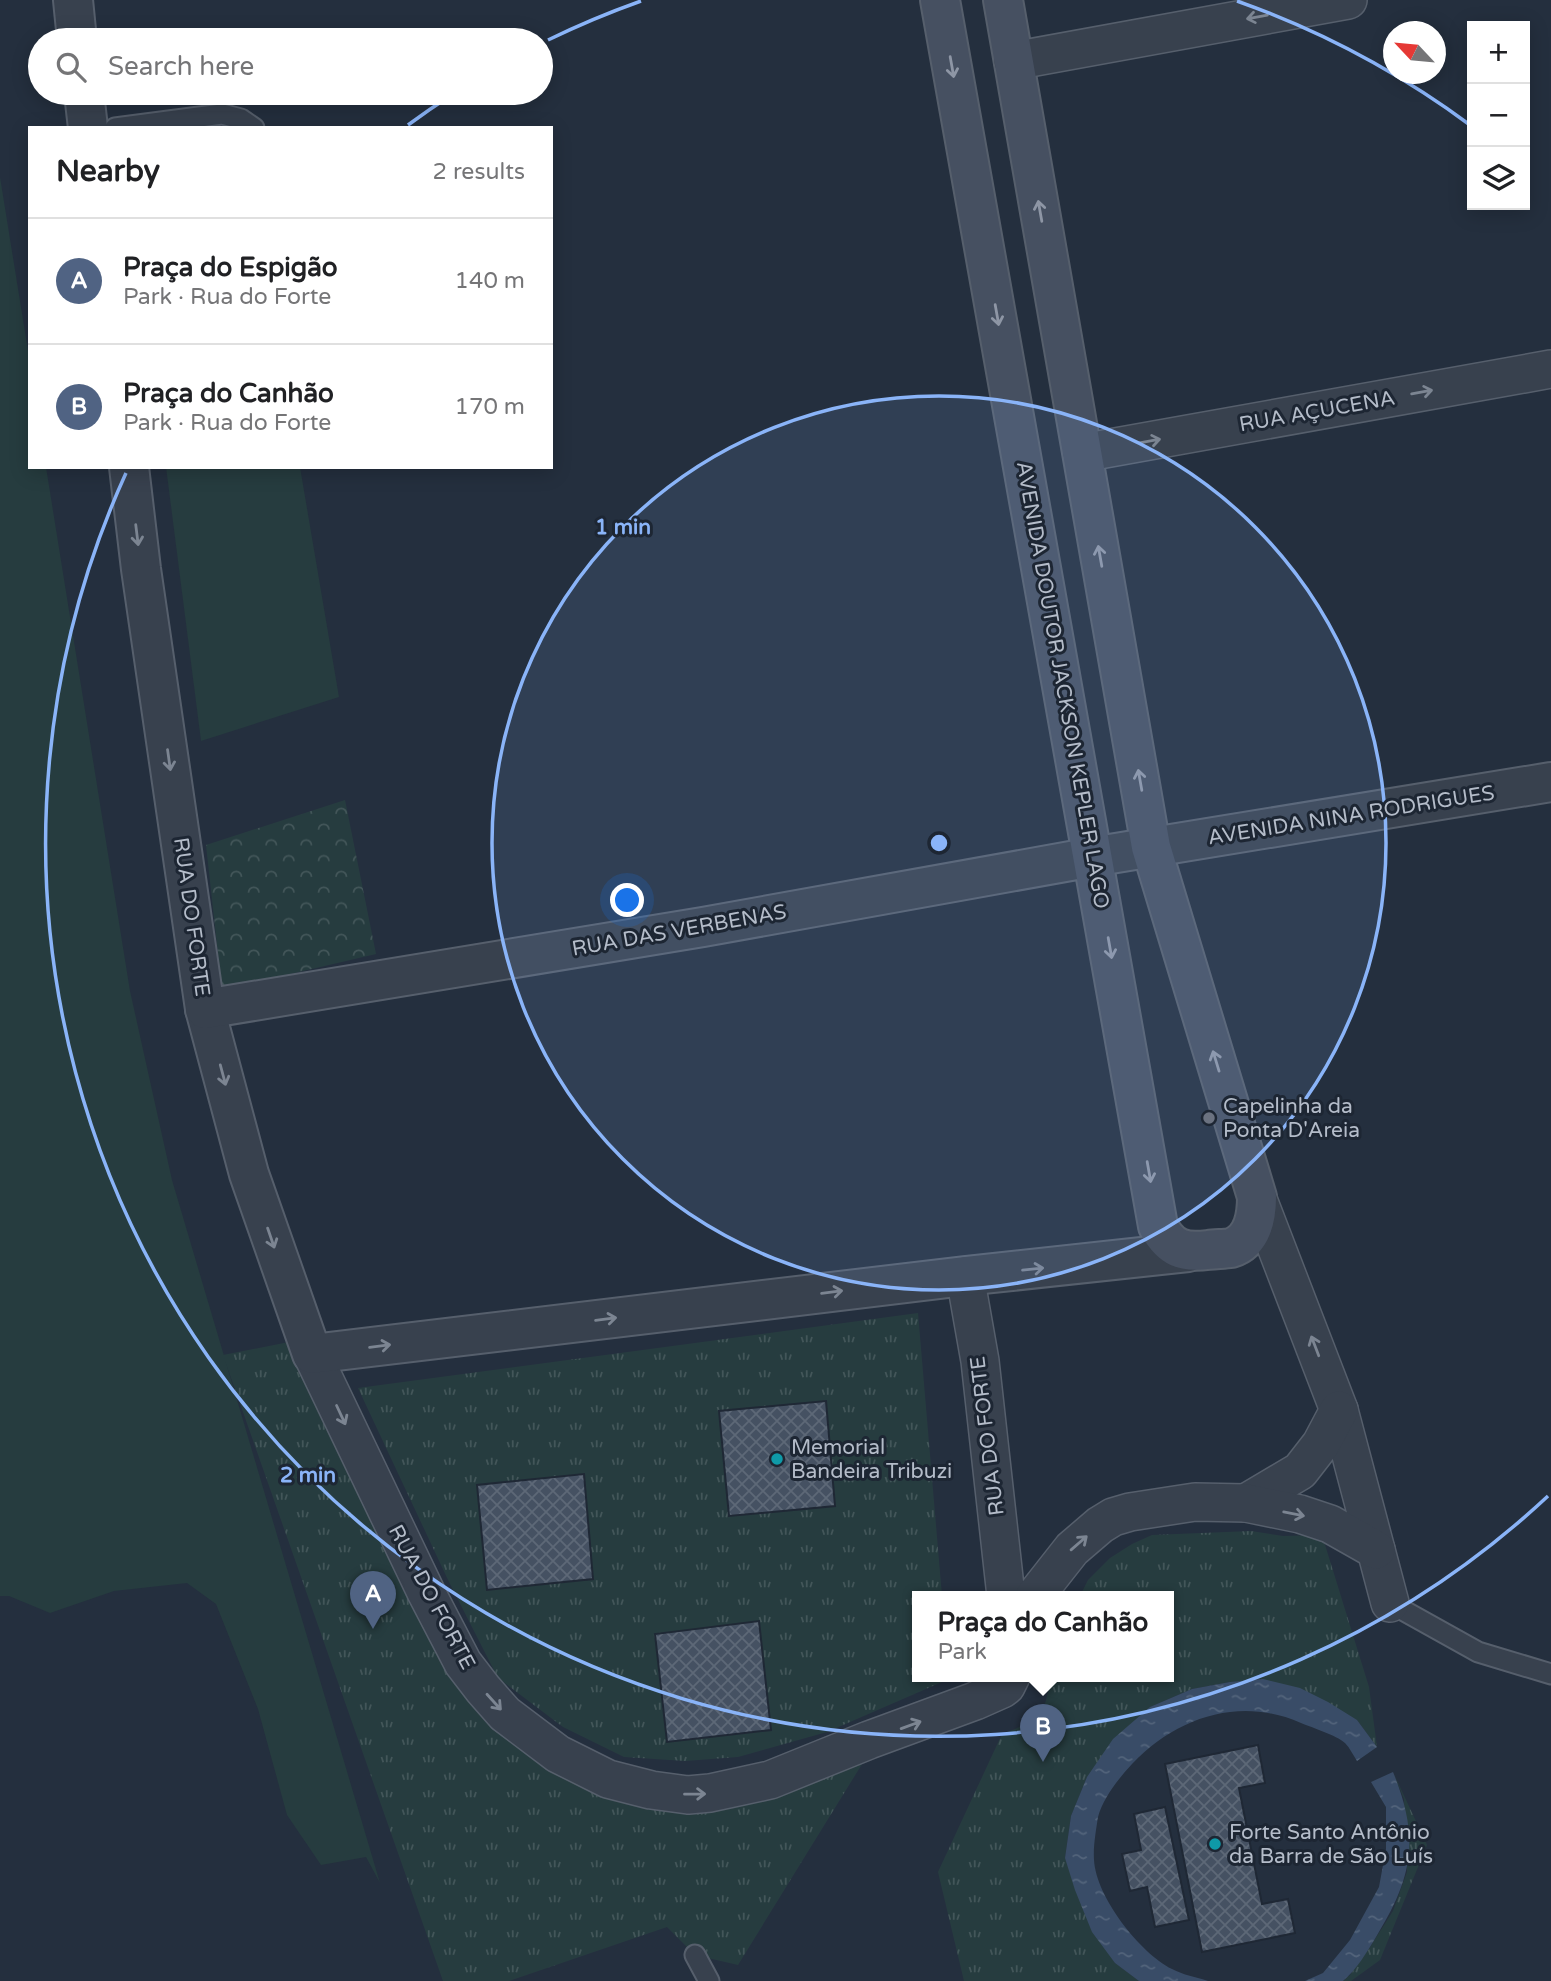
<!DOCTYPE html>
<meta charset="utf-8">
<style>
body{margin:0;font-family:"Varela Round",sans-serif;background:#f2f2f2;color:#202124}
.controls{position:absolute;right:21px;top:21px;display:grid;overflow:hidden;border-radius:0px;box-shadow:0 4px 18px #0003}
.controls button{width:63px;height:63px;display:grid;place-items:center;padding:0;border:0;border-bottom:2px solid #e0e0e0;background:#fff;color:#202124;font:35px sans-serif}
.compass{position:absolute;left:1383px;top:21px;width:63px;height:63px;border-radius:50%;background:#fff;box-shadow:0 4px 18px #0003;rotate:296deg}
.you{position:absolute;left:628px;top:901px;width:24px;height:24px;margin:-18px;border:5px solid #fff;border-radius:50%;background:#1a73e8;box-shadow:0 0 0 10px #1a73e833}
.badge{display:grid;place-items:center;width:46px;height:46px;border-radius:50%;background:#506383;color:#fff;font-size:23px;font-weight:700}
.pin{position:absolute;translate:-50% -58px;filter:drop-shadow(0 2px 4px #0008)}
.pin::after{content:'';position:absolute;top:37px;width:24px;height:21px;background:inherit;clip-path:polygon(0 0,100% 0,50% 100%)}
.popup{position:absolute;left:912px;top:1591px;width:262px;height:91px;box-sizing:border-box;display:grid;place-content:center;border-radius:0px;background:#fff;filter:drop-shadow(0 2px 5px #0005);font-size:23px;white-space:nowrap;color:#757577}
.popup b{font-size:26px;color:#202124}
.popup::after{content:'';position:absolute;left:50%;top:100%;margin-left:-14px;border:14px solid transparent;border-top-color:#fff}
.list{margin:0;padding:0;list-style:none}
h2{display:flex;justify-content:space-between;align-items:center;height:91px;margin:0;padding:0 28px;font-size:30px}
h2 small{font-size:23px;font-weight:400;color:#757577}
.list li{display:grid;grid-template-columns:46px 1fr auto;gap:21px;align-items:center;box-sizing:border-box;height:126px;padding:0 28px;border-top:2px solid #e0e0e0}
.list b{display:block;font-size:26px;white-space:nowrap}
.list p{margin:0;font-size:23px;white-space:nowrap;color:#757577}
.list em{font-size:23px;font-style:normal;color:#757577}
.icon{flex:none;width:38px;height:38px;fill:none;stroke:currentColor;stroke-width:2;stroke-linecap:round;stroke-linejoin:round}
.map{position:relative;flex:none;width:1551px;height:1981px;overflow:hidden}
.search{position:absolute;background:#fff;box-shadow:0 4px 18px #0003;left:28px;top:28px;width:525px;height:77px;display:flex;align-items:center;gap:18px;box-sizing:border-box;padding:0 24px;border-radius:38px;color:#757577;font-size:26px}
.panel{position:absolute;background:#fff;box-shadow:0 4px 18px #0003;left:28px;top:126px;width:525px;height:343px;border-radius:0px}
.map>svg:first-child{display:block}
.grass{fill:#263c3f}
.forest{fill:url(#forest-crowns)}
.park{fill:url(#park-tufts)}
.water{fill:url(#water-ripples)}
.building{fill:url(#building-cross-hatch);stroke:#1f2835;stroke-width:2}
.lines{fill:none;stroke-linecap:round;stroke-linejoin:round}
.service-casing{stroke:#565f6c;stroke-width:23}
.minor-casing{stroke:#565f6c;stroke-width:40}
.tertiary-casing{stroke:#565f6c;stroke-width:42}
.secondary-casing{stroke:#565f6c;stroke-width:42}
.service{stroke:#38414e;stroke-width:19}
.minor{stroke:#38414e;stroke-width:37}
.tertiary{stroke:#38414e;stroke-width:38}
.secondary{stroke:#465061;stroke-width:38}
.oneway{stroke:#7c8592}
.oneway2{stroke:#8e96a5}
.ring{fill:none;stroke:#8ab4f8;stroke-width:3.5}
.worship-dot{fill:#6b7280;stroke:#1d2633;stroke-width:2.5}
.culture-dot{fill:#0f9aa8;stroke:#1d2633;stroke-width:2.5}
.labels{text-anchor:middle;stroke-width:6;stroke-linejoin:round;paint-order:stroke}
.street-label{font-size:21px;fill:#b4bcc9;stroke:#1d2633}
.poi-label{font-size:21px;fill:#b4bcc9;stroke:#1d2633;text-anchor:start}
.centre{fill:#8ab4f8;stroke:#1d2633;stroke-width:3.5}
.ring-label{font-size:21px;text-anchor:middle;font-weight:bold;fill:#8ab4f8;stroke:#1d2633;stroke-width:6;stroke-linejoin:round;paint-order:stroke}
</style>
<div class="map">
<svg width="1551" height="1981" viewBox="0 0 1551 1981">
<defs>
<pattern id="forest-crowns" width="20" height="18" patternUnits="userSpaceOnUse" patternTransform="scale(1.75)"><rect width="20" height="18" fill="#263c3f"/><path d="M2 6a3 3 0 1 1 6 0M12 15a3 3 0 1 1 6 0" fill="none" stroke="#435659"/></pattern>
<pattern id="park-tufts" width="24" height="20" patternUnits="userSpaceOnUse" patternTransform="scale(1.75)"><rect width="24" height="20" fill="#263c3f"/><path d="M3 7l-1-3M5 7V3M7 7l1-3M15 17l-1-3M17 17v-4M19 17l1-3" fill="none" stroke="#435659"/></pattern>
<pattern id="water-ripples" width="26" height="14" patternUnits="userSpaceOnUse" patternTransform="scale(1.75)"><rect width="26" height="14" fill="#394c67"/><path d="M2 4q2-2 4 0t4 0M15 11q2-2 4 0t4 0" fill="none" stroke="#53647b"/></pattern>
<pattern id="building-cross-hatch" width="8" height="8" patternUnits="userSpaceOnUse" patternTransform="scale(1.75)"><rect width="8" height="8" fill="#455162"/><path d="M0 0l8 8M0 8l8-8" fill="none" stroke="#5d6877"/></pattern>
</defs>
<rect width="100%" height="100%" fill="#242f3e"/>
<g class="grass">
<polygon points="0,177 30,363 30,467 46,467 130,991 172,1180 380,1883 366,1857 321,1865 287,1815 258,1709 216,1604 187,1583 114,1591 50,1613 9,1596 0,1596"/>
<polygon points="166,467 300,467 339,697 201,741"/>
</g>
<polygon class="forest" points="345,800 376,954 222,990 206,845"/>
<g class="park">
<polygon points="918,1313 942,1596 917,1596 917,1676 949,1676 949,1679 827,1732 738,1757 685,1761 624,1757 563,1727 498,1678 449,1582 358,1388"/>
<polygon points="299,1340 360,1497 402,1588 450,1670 628,1801 867,1756 738,1965 695,1955 667,1927 509,1981 443,1981 223,1355"/>
<path d="M1251,1531L1283,1536L1322,1535L1369,1687L1377,1747L1357,1720L1263,1679L1230,1682L1192,1689L1150,1707L1087,1777L1071,1816L1065,1858L1115,1963L1139,1981H964L938,1872L1002,1734C1041,1719 1044,1718 1051,1676H1169V1596H1080L1088,1580L1110,1558L1132,1544L1152,1535Z"/>
<polygon points="1393,1772 1427,1845 1380,1960 1351,1981 1343,1981 1350,1975 1370,1947 1393,1911 1407,1872 1404,1799"/>
</g>
<g class="water">
<path d="M1263,1679L1300,1688L1328,1702L1357,1720L1377,1747L1357,1761C1353,1755 1350,1748 1345,1743C1336,1735 1313,1728 1301,1723C1240,1696 1177,1717 1132,1764C1119,1778 1103,1798 1098,1817C1096,1830 1093,1847 1094,1860C1096,1897 1140,1953 1172,1969C1183,1975 1196,1977 1208,1981H1139L1115,1963L1092,1932L1075,1890L1065,1858L1071,1816L1087,1777L1113,1739L1150,1707L1192,1689L1230,1682Z"/>
<path d="M1393,1772C1420,1838 1413,1877 1376,1937C1367,1952 1357,1969 1343,1981H1305L1323,1973L1350,1940L1379,1887L1386,1849V1807L1371,1782Z"/>
</g>
<g class="building">
<polygon points="826,1401 835,1506 729,1516 719,1411"/>
<polygon points="584,1474 593,1579 487,1590 477,1485"/>
<polygon points="759,1621 771,1730 667,1742 655,1634"/>
<polygon points="1258,1745 1265,1783 1239,1788 1262,1904 1288,1899 1295,1933 1202,1952 1165,1764"/>
<polygon points="1165,1807 1189,1920 1155,1927 1147,1887 1130,1891 1122,1854 1141,1850 1134,1814"/>
</g>
<g class="lines">
<defs>
<g id="service">
<polyline points="115,128 222,114 241,119 254,128"/>
<polyline points="1390,1603 1478,1652 1551,1674"/>
<polyline points="695,1955 709,1981"/>
</g>
<g id="minor">
<polyline points="1013,61 1348,0"/>
<polyline points="1082,453 1551,369"/>
<polyline points="1257,1197 1339,1410 1390,1603"/>
<polyline points="965,1276 980,1361 1006,1596"/>
<polyline points="312,1354 426,1592 463,1663 483,1689 505,1714 558,1754 608,1779 651,1790 688,1795 710,1793 770,1780 869,1740 975,1701 1002,1689 1006,1686 1011,1676"/>
<polyline points="1246,1503 1300,1471 1321,1444 1339,1410"/>
<polyline points="1035,1596 1072,1549 1100,1525 1113,1517 1130,1512 1195,1502 1246,1503 1300,1514 1330,1524 1376,1550"/>
</g>
<g id="tertiary">
<polyline points="73,0 77,40"/>
<polyline points="84,93 88,128"/>
<polyline points="129,467 141,569 205,1009 249,1174 312,1354 965,1276 1188,1252"/>
<polyline points="205,1009 703,927 1104,855 1551,782"/>
</g>
<path id="secondary" d="M940,0L1158,1226C1171,1249 1183,1253 1208,1250C1216,1249 1224,1249 1231,1248C1253,1241 1257,1216 1257,1197L1151,847L1003,0"/>
</defs>
<use href="#service" class="service-casing"/>
<use href="#minor" class="minor-casing"/>
<use href="#tertiary" class="tertiary-casing"/>
<use href="#secondary" class="secondary-casing"/>
<use href="#service" class="service"/>
<use href="#minor" class="minor"/>
<use href="#tertiary" class="tertiary"/>
<use href="#secondary" class="secondary"/>
</g>
<defs><path id="oneway-shaft" d="M-6 0H5M1.5-3L5.5 0L1.5 3" fill="none" stroke-width="1.6" stroke-linecap="round" stroke-linejoin="round" transform="scale(1.75)"/></defs>
<g class="oneway">
<use href="#oneway-shaft" transform="translate(1257 17) rotate(170)"/>
<use href="#oneway-shaft" transform="translate(1422 392) rotate(-10)"/>
<use href="#oneway-shaft" transform="translate(1150 441) rotate(-10)"/>
<use href="#oneway-shaft" transform="translate(137 535) rotate(83)"/>
<use href="#oneway-shaft" transform="translate(169 760) rotate(82)"/>
<use href="#oneway-shaft" transform="translate(223 1075) rotate(75)"/>
<use href="#oneway-shaft" transform="translate(271 1238) rotate(71)"/>
<use href="#oneway-shaft" transform="translate(1033 1269) rotate(-6)"/>
<use href="#oneway-shaft" transform="translate(832 1292) rotate(-7)"/>
<use href="#oneway-shaft" transform="translate(606 1319) rotate(-7)"/>
<use href="#oneway-shaft" transform="translate(380 1346) rotate(-7)"/>
<use href="#oneway-shaft" transform="translate(1315 1346) rotate(-111)"/>
<use href="#oneway-shaft" transform="translate(341 1415) rotate(65)"/>
<use href="#oneway-shaft" transform="translate(1294 1514) rotate(11)"/>
<use href="#oneway-shaft" transform="translate(1079 1543) rotate(-41)"/>
<use href="#oneway-shaft" transform="translate(494 1702) rotate(48)"/>
<use href="#oneway-shaft" transform="translate(911 1725) rotate(-20)"/>
<use href="#oneway-shaft" transform="translate(695 1794) rotate(-1)"/>
</g>
<g class="oneway2">
<use href="#oneway-shaft" transform="translate(952 67) rotate(80)"/>
<use href="#oneway-shaft" transform="translate(1040 211) rotate(-100)"/>
<use href="#oneway-shaft" transform="translate(997 315) rotate(80)"/>
<use href="#oneway-shaft" transform="translate(1100 556) rotate(-100)"/>
<use href="#oneway-shaft" transform="translate(1140 780) rotate(-100)"/>
<use href="#oneway-shaft" transform="translate(1110 948) rotate(80)"/>
<use href="#oneway-shaft" transform="translate(1216 1061) rotate(-107)"/>
<use href="#oneway-shaft" transform="translate(1149 1172) rotate(80)"/>
</g>
<circle cx="939" cy="843" r="447" fill="#8ab4f8" fill-opacity=".12"/>
<g class="ring">
<circle cx="939" cy="843" r="447"/>
<path d="M1548 1496A893 893 0 0 1 126 473M408 125A893 893 0 0 1 453 94M548 40A893 893 0 0 1 641 1M1237 1A893 893 0 0 1 1470 125"/>
</g>
<circle class="worship-dot" cx="1209" cy="1118" r="7"/>
<g class="culture-dot">
<circle cx="777" cy="1459" r="7"/>
<circle cx="1215" cy="1844" r="7"/>
</g>
<g class="labels">
<g class="street-label">
<text transform="translate(1317 411) rotate(-10)" y="7">RUA AÇUCENA</text>
<text transform="translate(1063 685) rotate(80)" y="7">AVENIDA DOUTOR JACKSON KEPLER LAGO</text>
<text transform="translate(1351 815) rotate(-9)" y="7">AVENIDA NINA RODRIGUES</text>
<text transform="translate(192 917) rotate(82)" y="7">RUA DO FORTE</text>
<text transform="translate(679 930) rotate(-10)" y="7">RUA DAS VERBENAS</text>
<text transform="translate(987 1436) rotate(-97)" y="7">RUA DO FORTE</text>
<text transform="translate(432 1597) rotate(62)" y="7">RUA DO FORTE</text>
</g>
<g class="poi-label">
<text x="1223" y="1113">Capelinha da<tspan x="1223" dy="24">Ponta D'Areia</tspan></text>
<text x="791" y="1454">Memorial<tspan x="791" dy="24">Bandeira Tribuzi</tspan></text>
<text x="1229" y="1839">Forte Santo Antônio<tspan x="1229" dy="24">da Barra de São Luís</tspan></text>
</g>
</g>
<circle cx="939" cy="843" r="10" class="centre"/>
<g class="ring-label">
<text x="623" y="534">1 min</text>
<text x="308" y="1482">2 min</text>
</g>
</svg>
<div class="controls">
<button>+</button>
<button>−</button>
<button><svg class="icon" aria-label="layers" viewBox="0 0 24 24"><path d="M12 4l9 5-9 5-9-5zM3 14l9 5 9-5"/></svg></button>
</div>
<svg class="compass" viewBox="-18 -18 36 36"><path d="M0-13l5 13h-10z" fill="#e53935"/><path d="M0 13l5-13h-10z" fill="#757577"/></svg>
<div class="you"></div>
<div class="pin badge" style="left:373px;top:1629px">A</div>
<div class="pin badge" style="left:1043px;top:1762px">B</div>
<div class="popup"><b>Praça do Canhão</b>Park</div>
<div class="search"><svg class="icon" aria-label="search" viewBox="0 0 24 24"><circle cx="10" cy="10" r="6"/><path d="M15 15l6 6"/></svg>Search here</div>
<section class="panel">
<h2>Nearby<small>2 results</small></h2>
<ul class="list">
<li><span class="badge">A</span><div><b>Praça do Espigão</b><p>Park · Rua do Forte</p></div><em>140 m</em></li>
<li><span class="badge">B</span><div><b>Praça do Canhão</b><p>Park · Rua do Forte</p></div><em>170 m</em></li>
</ul>
</section>
</div>
